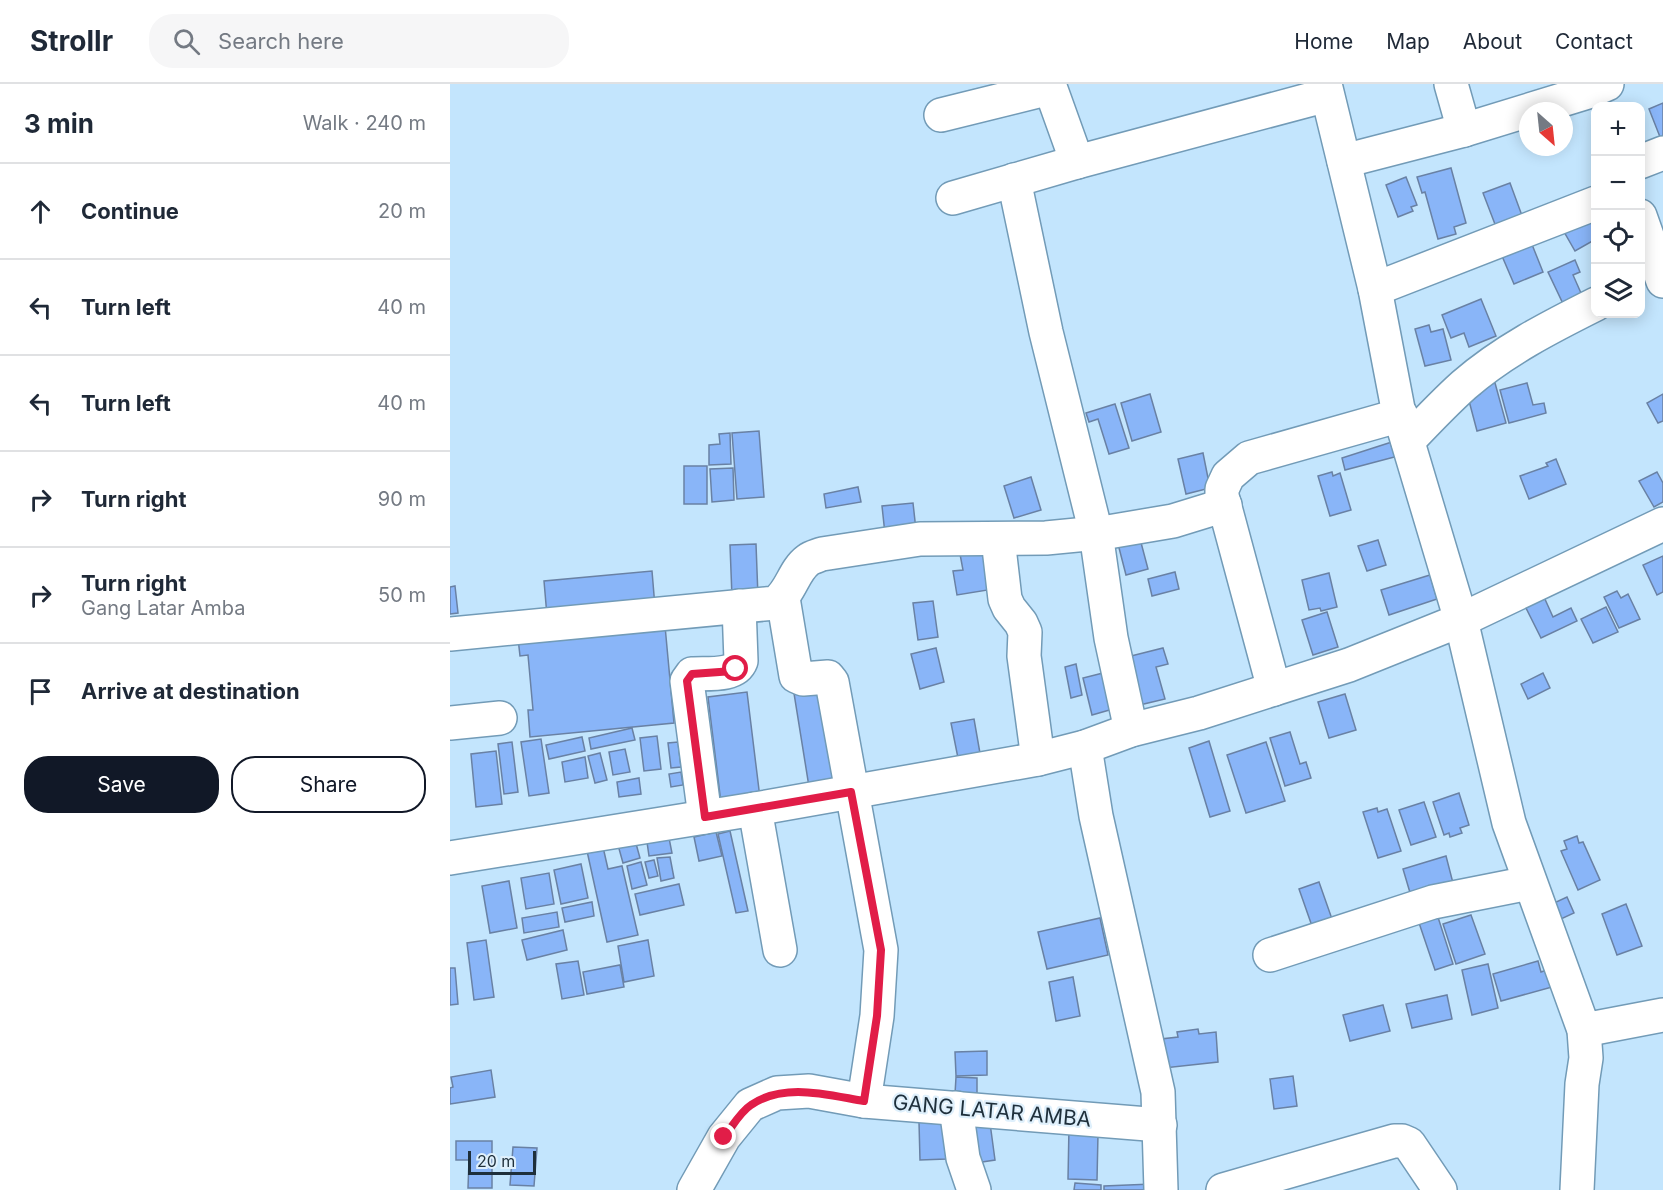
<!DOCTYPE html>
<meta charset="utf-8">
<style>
body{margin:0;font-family:Inter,sans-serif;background:#f6f6f7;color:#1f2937}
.controls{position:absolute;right:18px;top:18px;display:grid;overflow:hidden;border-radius:12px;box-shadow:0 3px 15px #0003}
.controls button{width:54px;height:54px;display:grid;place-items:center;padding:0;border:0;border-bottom:2px solid #e0e1e3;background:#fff;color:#1f2937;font:30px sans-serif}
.compass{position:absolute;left:1069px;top:18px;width:54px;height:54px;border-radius:50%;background:#fff;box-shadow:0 3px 15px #0003;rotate:153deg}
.scale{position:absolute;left:18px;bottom:15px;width:68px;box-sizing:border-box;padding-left:6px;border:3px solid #1e2f3b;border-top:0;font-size:16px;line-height:21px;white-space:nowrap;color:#1e2f3b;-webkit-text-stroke:4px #dff0fc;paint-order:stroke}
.stop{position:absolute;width:18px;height:18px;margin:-14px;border:4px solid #e11d48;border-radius:50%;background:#fff}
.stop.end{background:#e11d48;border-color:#fff;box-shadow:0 2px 6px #0008}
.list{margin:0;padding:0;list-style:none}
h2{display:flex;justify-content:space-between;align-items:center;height:78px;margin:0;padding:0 24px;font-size:26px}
h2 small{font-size:20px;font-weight:400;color:#747a83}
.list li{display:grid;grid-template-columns:39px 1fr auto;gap:18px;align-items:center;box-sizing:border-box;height:96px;padding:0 24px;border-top:2px solid #e0e1e3}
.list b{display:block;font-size:22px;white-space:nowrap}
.list p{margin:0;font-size:20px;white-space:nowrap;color:#747a83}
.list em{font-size:20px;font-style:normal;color:#747a83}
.actions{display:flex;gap:12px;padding:18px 24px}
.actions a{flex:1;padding:14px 0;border:2px solid #111827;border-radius:24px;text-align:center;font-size:21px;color:#111827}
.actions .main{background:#111827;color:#fff}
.icon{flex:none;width:33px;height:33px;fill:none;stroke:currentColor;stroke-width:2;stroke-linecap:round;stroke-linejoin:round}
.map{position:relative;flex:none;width:1213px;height:1106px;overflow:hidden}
header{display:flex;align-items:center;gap:36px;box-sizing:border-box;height:84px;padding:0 30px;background:#fff;border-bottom:2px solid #e0e1e3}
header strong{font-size:28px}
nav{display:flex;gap:33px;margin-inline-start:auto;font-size:21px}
.search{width:420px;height:54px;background:#f6f6f7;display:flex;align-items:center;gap:15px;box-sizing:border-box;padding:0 21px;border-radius:24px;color:#747a83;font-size:22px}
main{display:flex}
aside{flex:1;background:#fff}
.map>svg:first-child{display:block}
.building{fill:#89b5f8;stroke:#6981a4;stroke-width:1.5}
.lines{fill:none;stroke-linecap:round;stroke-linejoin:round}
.minor-casing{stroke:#729bb7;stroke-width:36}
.minor{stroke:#fff;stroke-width:33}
.route{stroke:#e11d48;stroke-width:8}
.labels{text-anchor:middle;stroke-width:4.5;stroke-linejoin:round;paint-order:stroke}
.street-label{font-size:21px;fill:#1e2f3b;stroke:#dff0fc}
</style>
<header>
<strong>Strollr</strong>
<div class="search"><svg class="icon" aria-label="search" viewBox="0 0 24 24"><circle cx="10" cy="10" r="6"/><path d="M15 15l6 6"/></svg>Search here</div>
<nav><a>Home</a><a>Map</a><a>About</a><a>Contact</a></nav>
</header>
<main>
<aside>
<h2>3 min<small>Walk · 240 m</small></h2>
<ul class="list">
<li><svg class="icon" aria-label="ahead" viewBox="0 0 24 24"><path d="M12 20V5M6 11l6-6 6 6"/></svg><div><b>Continue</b></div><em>20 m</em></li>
<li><svg class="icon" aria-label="left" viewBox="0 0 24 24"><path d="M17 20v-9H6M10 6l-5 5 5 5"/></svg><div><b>Turn left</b></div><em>40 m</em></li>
<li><svg class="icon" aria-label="left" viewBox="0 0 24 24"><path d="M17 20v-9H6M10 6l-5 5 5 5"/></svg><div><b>Turn left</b></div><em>40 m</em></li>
<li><svg class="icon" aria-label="right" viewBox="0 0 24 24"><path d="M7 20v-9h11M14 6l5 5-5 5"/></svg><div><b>Turn right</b></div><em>90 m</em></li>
<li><svg class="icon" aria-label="right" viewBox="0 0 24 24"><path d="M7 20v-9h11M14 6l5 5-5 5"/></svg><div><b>Turn right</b><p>Gang Latar Amba</p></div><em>50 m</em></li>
<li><svg class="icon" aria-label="arrive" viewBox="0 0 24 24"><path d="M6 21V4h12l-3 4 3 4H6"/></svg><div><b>Arrive at destination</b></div></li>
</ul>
<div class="actions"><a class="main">Save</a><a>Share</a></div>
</aside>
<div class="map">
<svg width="1213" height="1106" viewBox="0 0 1213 1106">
<rect width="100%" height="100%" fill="#c3e5fd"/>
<g class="building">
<polygon points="1213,19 1213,58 1212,58 1199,25"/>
<polygon points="1001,84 1016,139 1004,143 1006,150 988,155 975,108 972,109 967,93"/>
<polygon points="956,93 967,121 961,123 963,127 948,133 936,101"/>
<polygon points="1060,99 1074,137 1048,148 1033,109"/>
<polygon points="1134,125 1146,147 1146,155 1125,167 1109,139"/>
<polygon points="1079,153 1093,188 1064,200 1049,165"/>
<polygon points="1125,176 1130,188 1123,191 1135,218 1116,226 1098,188"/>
<polygon points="1031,215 1046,252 1019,263 1014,249 1001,254 992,231"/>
<polygon points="979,241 981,248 993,245 1001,276 975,282 965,245"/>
<polygon points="1045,299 1056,339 1027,347 1018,313 1030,310 1028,303"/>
<polygon points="1077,299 1083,321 1094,319 1096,329 1059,339 1050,306"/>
<polygon points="700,310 711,348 682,357 671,319"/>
<polygon points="1213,310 1213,337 1208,339 1197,319"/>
<polygon points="665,320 679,364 659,370 648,335 639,338 636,329"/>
<polygon points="309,347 314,413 287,415 282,349"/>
<polygon points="280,349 281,380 259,381 259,361 270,360 269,350"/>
<polygon points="948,356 952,371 895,386 892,374"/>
<polygon points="753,369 760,404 736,410 728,375"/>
<polygon points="1106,375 1116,400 1079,415 1070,392 1098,382 1096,379"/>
<rect x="234" y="382" width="23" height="38"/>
<polygon points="283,384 284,416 262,418 260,385"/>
<polygon points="882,388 883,392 890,389 901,426 880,432 868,392"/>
<polygon points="1207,388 1213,399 1213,418 1204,423 1189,397"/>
<polygon points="581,393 591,426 564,434 554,402"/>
<polygon points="408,403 411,418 376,424 374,410"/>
<polygon points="463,419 466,446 435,450 432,422"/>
<polygon points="689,451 698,485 676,491 667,456"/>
<polygon points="928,456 936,481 917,487 908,462"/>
<polygon points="306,460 308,513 282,513 280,461"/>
<polygon points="537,465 544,505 507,511 503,487 513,486 510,470"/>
<polygon points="1213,472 1213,508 1207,511 1193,481"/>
<polygon points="202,487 205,523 97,532 94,497"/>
<polygon points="725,488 729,505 702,512 698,495"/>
<polygon points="879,489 887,523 871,527 870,524 859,526 852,496"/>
<polygon points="980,491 987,515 939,531 931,506"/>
<polygon points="5,502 8,529 0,530 0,503"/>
<polygon points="1167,507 1171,514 1178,510 1190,535 1169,544 1154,513"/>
<polygon points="1094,513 1103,533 1121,524 1127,537 1091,554 1075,522"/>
<polygon points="483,517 488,553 468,556 463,519"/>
<polygon points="1156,523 1168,548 1143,559 1131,535"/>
<polygon points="877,528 888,563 863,571 852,536"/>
<polygon points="214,531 224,639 80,653 78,626 83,626 78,571 70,572 67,545"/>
<polygon points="486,564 494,598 470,605 461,570"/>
<polygon points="713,564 718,580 706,583 715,615 681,623 669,575"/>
<polygon points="626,580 632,611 621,614 615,583"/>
<polygon points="661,587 670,623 642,631 633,594"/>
<polygon points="1093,589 1100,604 1078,615 1071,600"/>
<polygon points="381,597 398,702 360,709 343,603"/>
<polygon points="297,608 310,714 271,719 258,613"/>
<polygon points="895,610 906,646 879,654 868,618"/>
<polygon points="524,635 531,675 509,679 501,639"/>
<polygon points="182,644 185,656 141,665 139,654"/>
<polygon points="840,648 850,680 856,678 861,694 835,702 820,654"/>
<polygon points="207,652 211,685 194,687 190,654"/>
<polygon points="132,653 135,667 99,675 96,661"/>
<polygon points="91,655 99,709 79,712 71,658"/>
<polygon points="759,657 780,727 760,733 739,664"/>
<polygon points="62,658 68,708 54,710 48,660"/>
<polygon points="228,658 231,683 221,684 218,659"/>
<polygon points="816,658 835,717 796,729 777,671"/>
<polygon points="175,665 180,688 163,691 159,668"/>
<polygon points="46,667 52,720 26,723 21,670"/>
<polygon points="150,669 157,696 145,699 138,672"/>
<polygon points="135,673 138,694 115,698 112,678"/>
<polygon points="231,688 233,701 221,703 219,690"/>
<polygon points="189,694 191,710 169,713 167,698"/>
<polygon points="1009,709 1019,741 1010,744 1012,749 1000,753 999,749 994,751 983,718"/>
<polygon points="974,718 986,753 961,761 949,726"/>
<polygon points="927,724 928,728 937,725 951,767 928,774 913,728"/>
<polygon points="280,747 298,827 286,829 268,750"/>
<polygon points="266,748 272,772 249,777 244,753"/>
<polygon points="1127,752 1129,759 1133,758 1150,796 1128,806 1111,767 1117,765 1114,757"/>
<polygon points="219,754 222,769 199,772 197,758"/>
<polygon points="185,756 190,774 173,779 168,761"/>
<polygon points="153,763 158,785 172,782 188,851 157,858 137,767"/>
<polygon points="996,772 1003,799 961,812 953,785"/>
<polygon points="220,773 224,794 211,797 207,774"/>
<polygon points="204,776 208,792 199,794 195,778"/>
<polygon points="191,778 197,801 182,805 177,782"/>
<polygon points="131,780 138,814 111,820 104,786"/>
<polygon points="99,789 104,820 76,825 71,794"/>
<polygon points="59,797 67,844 40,849 32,802"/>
<polygon points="869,798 882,835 862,842 849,805"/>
<polygon points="229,800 234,821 190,831 185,810"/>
<polygon points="1117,813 1124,829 1098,841 1091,825"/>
<polygon points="142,818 144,832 115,838 112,824"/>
<polygon points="1176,820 1192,862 1167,871 1152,830"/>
<polygon points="986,827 1003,880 985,886 967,833"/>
<polygon points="107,828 109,843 74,849 72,834"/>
<polygon points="1021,831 1035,870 1006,880 993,840"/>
<polygon points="650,834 658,871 597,885 588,848"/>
<polygon points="113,846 117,866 77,876 72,856"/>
<polygon points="36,856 44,913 24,916 17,859"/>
<polygon points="198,856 204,892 174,898 168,862"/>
<polygon points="128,877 134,911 112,915 106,880"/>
<polygon points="1088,877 1091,888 1097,886 1102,903 1051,917 1043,890"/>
<polygon points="1038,880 1048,924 1022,931 1012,886"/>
<polygon points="170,881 174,903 137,910 133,888"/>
<polygon points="0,884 5,884 8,920 0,921"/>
<polygon points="623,893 630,932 606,937 599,898"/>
<polygon points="997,911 1002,935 962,944 956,920"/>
<polygon points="933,921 940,947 900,957 893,931"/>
<polygon points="748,945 749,950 766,948 768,978 714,984 711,955 728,953 727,948"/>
<polygon points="537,967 537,991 506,992 505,968"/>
<polygon points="41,986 45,1013 0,1020 0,1004 3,1003 1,993"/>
<polygon points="843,992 847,1022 824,1025 820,995"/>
<polygon points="506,993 527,994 527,1011 505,1010"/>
<polygon points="469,1038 494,1038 496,1075 470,1076"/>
<polygon points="540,1039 545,1076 519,1080 514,1042"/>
<polygon points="619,1043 648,1050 647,1096 618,1095"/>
<polygon points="6,1057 42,1057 42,1104 18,1104 19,1076 6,1076"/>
<polygon points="63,1063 87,1064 84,1102 60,1101"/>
<polygon points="625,1099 651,1101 651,1106 624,1106"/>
<polygon points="702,1100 702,1106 654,1106 654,1102"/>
</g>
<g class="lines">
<defs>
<g id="minor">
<polyline points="599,0 627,78"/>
<polyline points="875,0 925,205 948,325 1011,536 1059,739 1134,946 1136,974 1132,1000 1127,1106"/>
<polyline points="1001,0 1014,46"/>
<polyline points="491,31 600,4"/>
<polyline points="894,77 1014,46 1141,7 1157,0"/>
<polyline points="1190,78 1213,69"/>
<polyline points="564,96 596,248 646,449 661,554 681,646"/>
<polyline points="503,114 627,78 877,11"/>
<polyline points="1190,132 1213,197"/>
<polyline points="925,205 1146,119"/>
<path d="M958,357C976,338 995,318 1014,301C1053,267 1100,243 1146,220"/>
<polyline points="548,455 555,515 559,524 571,539 575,548 574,572 588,675"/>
<polyline points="333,514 346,592 353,595 378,593 382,598 431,866 427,932 414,1017"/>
<path d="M0,550L325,519C341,509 343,487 358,476C362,473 367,472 372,470L470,455L596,454L658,448L723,437L775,421"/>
<polyline points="824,605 772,412 772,405 778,392 799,374 951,331"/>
<polyline points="0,639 50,634"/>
<polyline points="635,663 646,732 708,1008 711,1106"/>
<polyline points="305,725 330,866"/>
<path d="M255,733L237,597L242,590C257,589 285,593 291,577L289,522"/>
<polyline points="0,774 305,725 588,675 635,663 681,646 749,629 899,581 1011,536 1213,440"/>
<polyline points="820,871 983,818 1079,799"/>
<polyline points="1134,946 1213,931"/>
<polyline points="506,1024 513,1074 524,1106"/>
<polyline points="244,1106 274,1053 300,1021 327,1009 359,1007 414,1017 710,1041"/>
<polyline points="773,1106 944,1057 952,1057 959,1060 990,1106"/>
</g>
</defs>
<use href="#minor" class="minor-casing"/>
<use href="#minor" class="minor"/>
</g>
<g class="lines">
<path class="route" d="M274,1053C282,1043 290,1028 301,1021C334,998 378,1011 414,1017L427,932L431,866L401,708L255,733L237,597L242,590L283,587L286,585"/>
</g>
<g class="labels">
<g class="street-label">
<text transform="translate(542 1027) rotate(5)" y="7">GANG LATAR AMBA</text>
</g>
</g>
</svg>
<div class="controls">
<button>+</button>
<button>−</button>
<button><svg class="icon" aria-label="locate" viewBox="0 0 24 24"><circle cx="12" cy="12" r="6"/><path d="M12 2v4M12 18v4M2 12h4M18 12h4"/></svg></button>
<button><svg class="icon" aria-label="layers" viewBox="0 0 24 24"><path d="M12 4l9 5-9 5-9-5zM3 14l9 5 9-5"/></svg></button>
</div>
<svg class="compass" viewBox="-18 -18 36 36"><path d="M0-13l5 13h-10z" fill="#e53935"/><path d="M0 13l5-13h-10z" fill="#747a83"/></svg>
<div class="scale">20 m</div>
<div class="stop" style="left:286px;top:585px"></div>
<div class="stop end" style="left:274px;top:1053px"></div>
</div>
</main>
